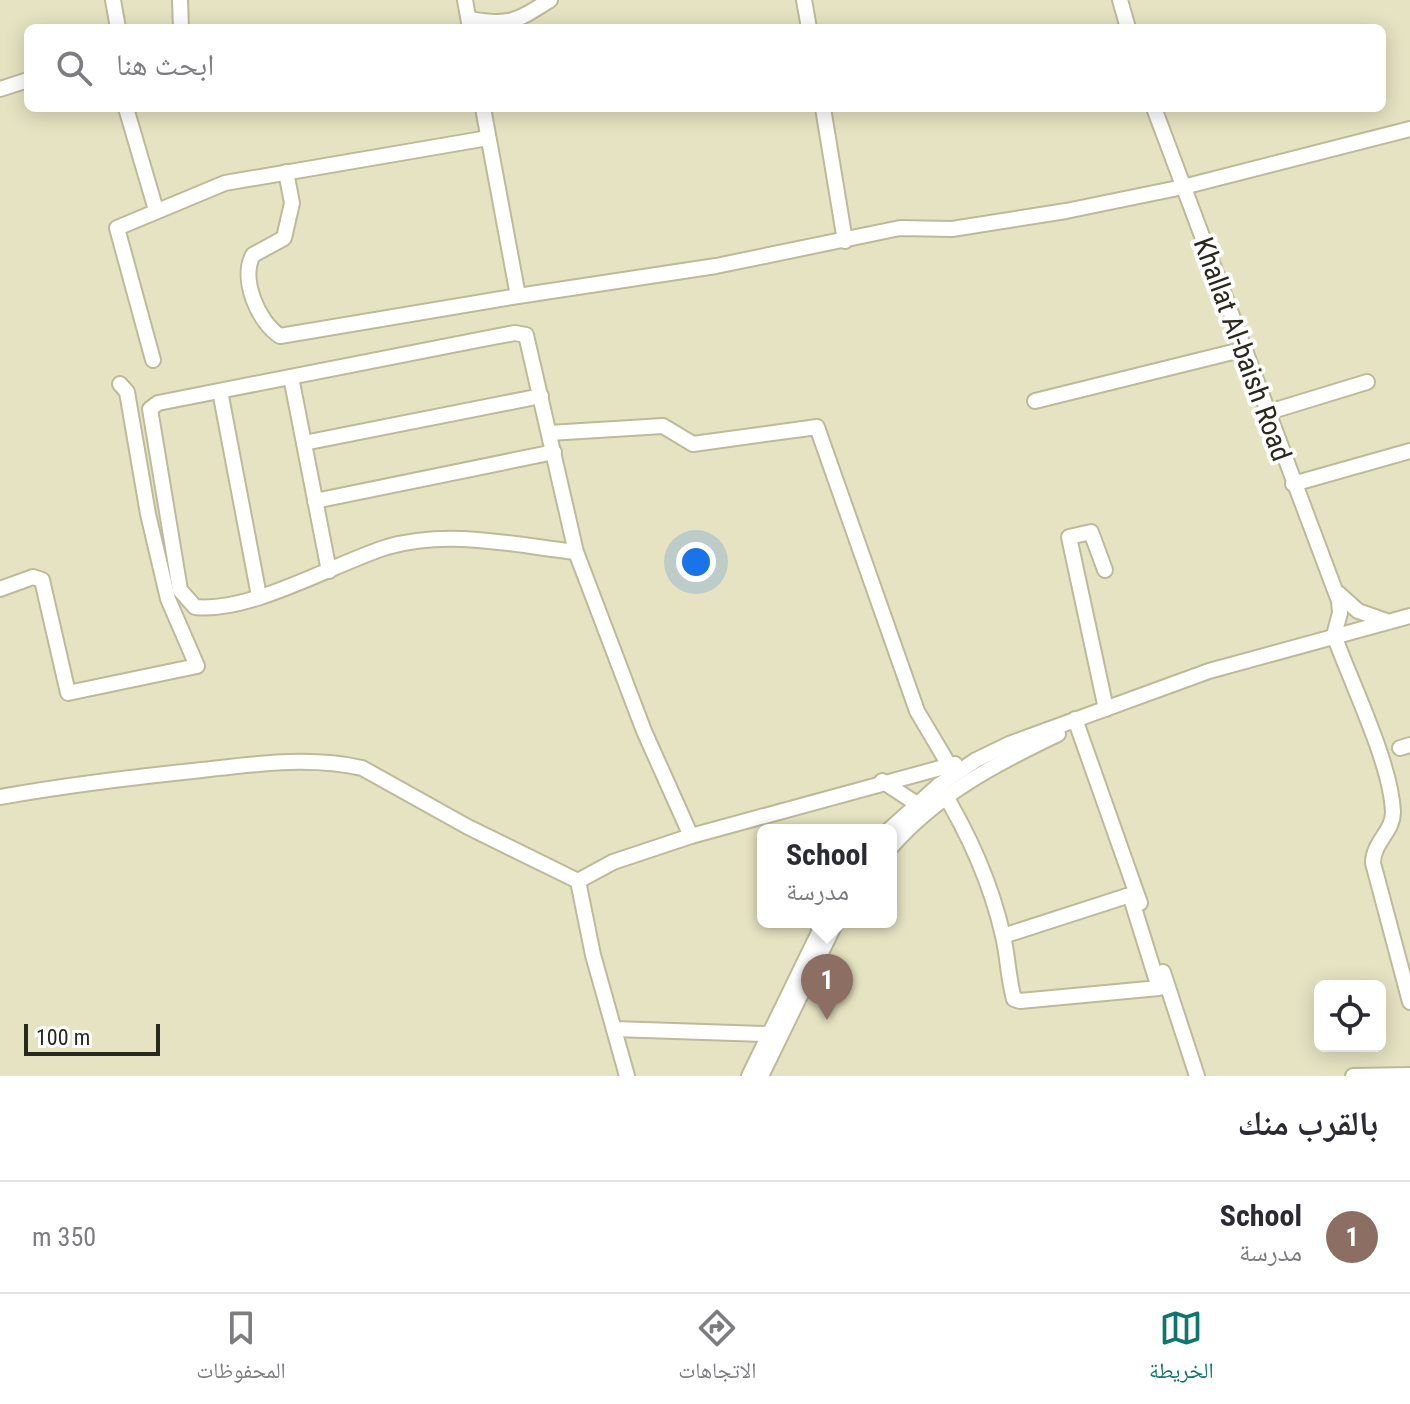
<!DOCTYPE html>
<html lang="ar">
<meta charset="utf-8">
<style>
body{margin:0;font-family:"Roboto Condensed","Noto Naskh Arabic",sans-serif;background:#f7f7f7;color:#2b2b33;direction:rtl}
.controls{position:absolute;right:24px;bottom:24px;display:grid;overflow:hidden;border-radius:12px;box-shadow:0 4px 20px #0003}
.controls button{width:72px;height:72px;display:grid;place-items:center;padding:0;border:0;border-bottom:2px solid #e1e1e2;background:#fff;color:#2b2b33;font:40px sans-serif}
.scale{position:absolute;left:24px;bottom:20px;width:136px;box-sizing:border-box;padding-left:8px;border:4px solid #29281c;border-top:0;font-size:22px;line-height:28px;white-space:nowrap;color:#29281c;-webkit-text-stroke:6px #fff;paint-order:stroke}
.you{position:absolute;left:696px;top:562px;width:28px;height:28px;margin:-20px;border:6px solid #fff;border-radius:50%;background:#1a73e8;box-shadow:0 0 0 12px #1a73e833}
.badge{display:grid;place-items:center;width:52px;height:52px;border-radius:50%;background:#0f766e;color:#fff;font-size:26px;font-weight:700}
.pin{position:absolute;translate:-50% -66px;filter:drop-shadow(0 2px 4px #0008)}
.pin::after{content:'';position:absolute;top:42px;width:28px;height:24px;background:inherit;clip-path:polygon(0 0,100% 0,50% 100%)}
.popup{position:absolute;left:757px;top:824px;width:140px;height:104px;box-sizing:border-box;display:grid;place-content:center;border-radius:12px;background:#fff;filter:drop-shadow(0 2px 6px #0005);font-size:26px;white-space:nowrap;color:#7c7c81}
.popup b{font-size:30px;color:#2b2b33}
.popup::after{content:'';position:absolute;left:50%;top:100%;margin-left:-16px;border:16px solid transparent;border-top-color:#fff}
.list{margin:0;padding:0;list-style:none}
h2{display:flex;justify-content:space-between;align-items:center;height:104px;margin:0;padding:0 32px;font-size:34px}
h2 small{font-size:26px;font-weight:400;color:#7c7c81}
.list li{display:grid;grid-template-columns:52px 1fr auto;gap:24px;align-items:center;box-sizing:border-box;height:112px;padding:0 32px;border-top:2px solid #e1e1e2}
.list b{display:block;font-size:30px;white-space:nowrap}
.list p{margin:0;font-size:26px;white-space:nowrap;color:#7c7c81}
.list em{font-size:26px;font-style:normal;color:#7c7c81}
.icon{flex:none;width:44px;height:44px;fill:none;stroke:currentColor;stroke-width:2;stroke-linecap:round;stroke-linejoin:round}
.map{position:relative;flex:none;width:1410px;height:1076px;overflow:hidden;direction:ltr}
.search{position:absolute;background:#fff;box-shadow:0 4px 20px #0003;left:24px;right:24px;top:24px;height:88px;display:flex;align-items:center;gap:20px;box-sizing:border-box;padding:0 28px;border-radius:12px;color:#7c7c81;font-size:30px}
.sheet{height:216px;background:#fff}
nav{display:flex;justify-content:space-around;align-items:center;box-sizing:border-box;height:112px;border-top:2px solid #e1e1e2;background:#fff;font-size:22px;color:#7c7c81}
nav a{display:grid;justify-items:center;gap:4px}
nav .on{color:#0f766e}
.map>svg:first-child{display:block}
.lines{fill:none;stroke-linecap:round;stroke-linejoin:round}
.minor-casing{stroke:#bdba9a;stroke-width:18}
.minor{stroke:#fff;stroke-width:14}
.labels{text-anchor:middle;stroke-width:8;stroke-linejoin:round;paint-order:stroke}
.street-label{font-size:28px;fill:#29281c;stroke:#fff}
</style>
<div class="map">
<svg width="1410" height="1076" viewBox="0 0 1410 1076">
<rect width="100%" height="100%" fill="#e6e3c2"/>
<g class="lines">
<defs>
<g id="minor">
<polyline points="113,0 118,28"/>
<polyline points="180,0 181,28"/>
<polyline points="465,0 470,28"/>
<polyline points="804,0 809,28"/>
<polyline points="1120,0 1128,28"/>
<path d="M469,19C510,26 515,22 550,0"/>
<polyline points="0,89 28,80"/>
<polyline points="126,108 156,210"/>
<polyline points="483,108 518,296 716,266 900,228 952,229 1066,211 1183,187 1410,129"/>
<polyline points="823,108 845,241"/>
<path d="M1154,108L1339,601L1340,613L1334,635C1351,683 1391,763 1393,812C1393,832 1373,842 1373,863L1410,1002"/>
<path d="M286,172L292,203L284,238L253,255C240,279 258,322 280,336L518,296"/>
<polyline points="153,360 117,228 225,183 488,138"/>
<polyline points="291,377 329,571"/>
<polyline points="220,391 259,596"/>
<polyline points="1035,401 1245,349"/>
<polyline points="1269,412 1367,382"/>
<polyline points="549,433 663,426 693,444 817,427 917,711 949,765"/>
<polyline points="304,443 541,396"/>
<polyline points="1293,484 1410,451"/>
<polyline points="315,501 554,452"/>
<path d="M576,552C514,545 449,529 387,547C333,564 251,613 195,607L180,590L150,409L158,403L478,340L515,333L526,335L576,552L644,731L691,836"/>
<polyline points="1105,570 1091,532 1069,537 1106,709"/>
<polyline points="0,589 33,577 42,580 68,693 197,666 168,599 148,514 127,392 120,384"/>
<polyline points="1338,593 1358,611 1384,620"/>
<polyline points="1075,719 1140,903"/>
<polyline points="1400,748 1410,745"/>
<polyline points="882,781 917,804"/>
<path d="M939,785C968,832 991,883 1003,936C1008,957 1008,978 1014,999L1020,1001L1159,988L1130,895L1003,936"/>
<path d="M0,797C67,785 134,777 202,770C255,764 309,756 362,768L468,827L578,881"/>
<polyline points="889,830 939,785 976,760 1009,744 1209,671 1410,616"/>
<path d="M891,847C938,794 995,764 1058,734"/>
<polyline points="578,881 613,862 691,836 955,764"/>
<polyline points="578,881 593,955 627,1076"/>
<polyline points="1163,972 1197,1076"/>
<polyline points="614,1029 767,1034"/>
<polyline points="749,1076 824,922"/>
<polyline points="761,1076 836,922"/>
<polyline points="1353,1076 1410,1075"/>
</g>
</defs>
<use href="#minor" class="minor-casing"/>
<use href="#minor" class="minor"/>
</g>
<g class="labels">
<g class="street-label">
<text transform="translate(1243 349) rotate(70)" y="10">Khallat Al-baish Road</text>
</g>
</g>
</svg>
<div class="controls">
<button><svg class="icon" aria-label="locate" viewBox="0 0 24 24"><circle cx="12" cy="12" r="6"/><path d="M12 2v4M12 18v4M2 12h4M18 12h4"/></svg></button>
</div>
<div class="scale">100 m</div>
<div class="you"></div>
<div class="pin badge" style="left:827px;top:1020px;background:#8d6e63">1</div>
<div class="popup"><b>School</b>مدرسة</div>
<div class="search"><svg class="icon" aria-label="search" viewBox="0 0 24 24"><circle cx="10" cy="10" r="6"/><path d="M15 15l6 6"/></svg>ابحث هنا</div>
</div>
<section class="sheet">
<h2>بالقرب منك<small></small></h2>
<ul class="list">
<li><span class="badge" style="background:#8d6e63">1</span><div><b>School</b><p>مدرسة</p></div><em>350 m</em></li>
</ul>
</section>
<nav>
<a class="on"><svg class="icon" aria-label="map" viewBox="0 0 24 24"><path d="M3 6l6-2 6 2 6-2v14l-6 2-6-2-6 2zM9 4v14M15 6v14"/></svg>الخريطة</a>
<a><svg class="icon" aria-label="directions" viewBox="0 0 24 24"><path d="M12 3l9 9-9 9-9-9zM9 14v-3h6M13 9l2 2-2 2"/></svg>الاتجاهات</a>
<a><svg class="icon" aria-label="saved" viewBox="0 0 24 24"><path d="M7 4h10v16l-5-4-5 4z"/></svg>المحفوظات</a>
</nav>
